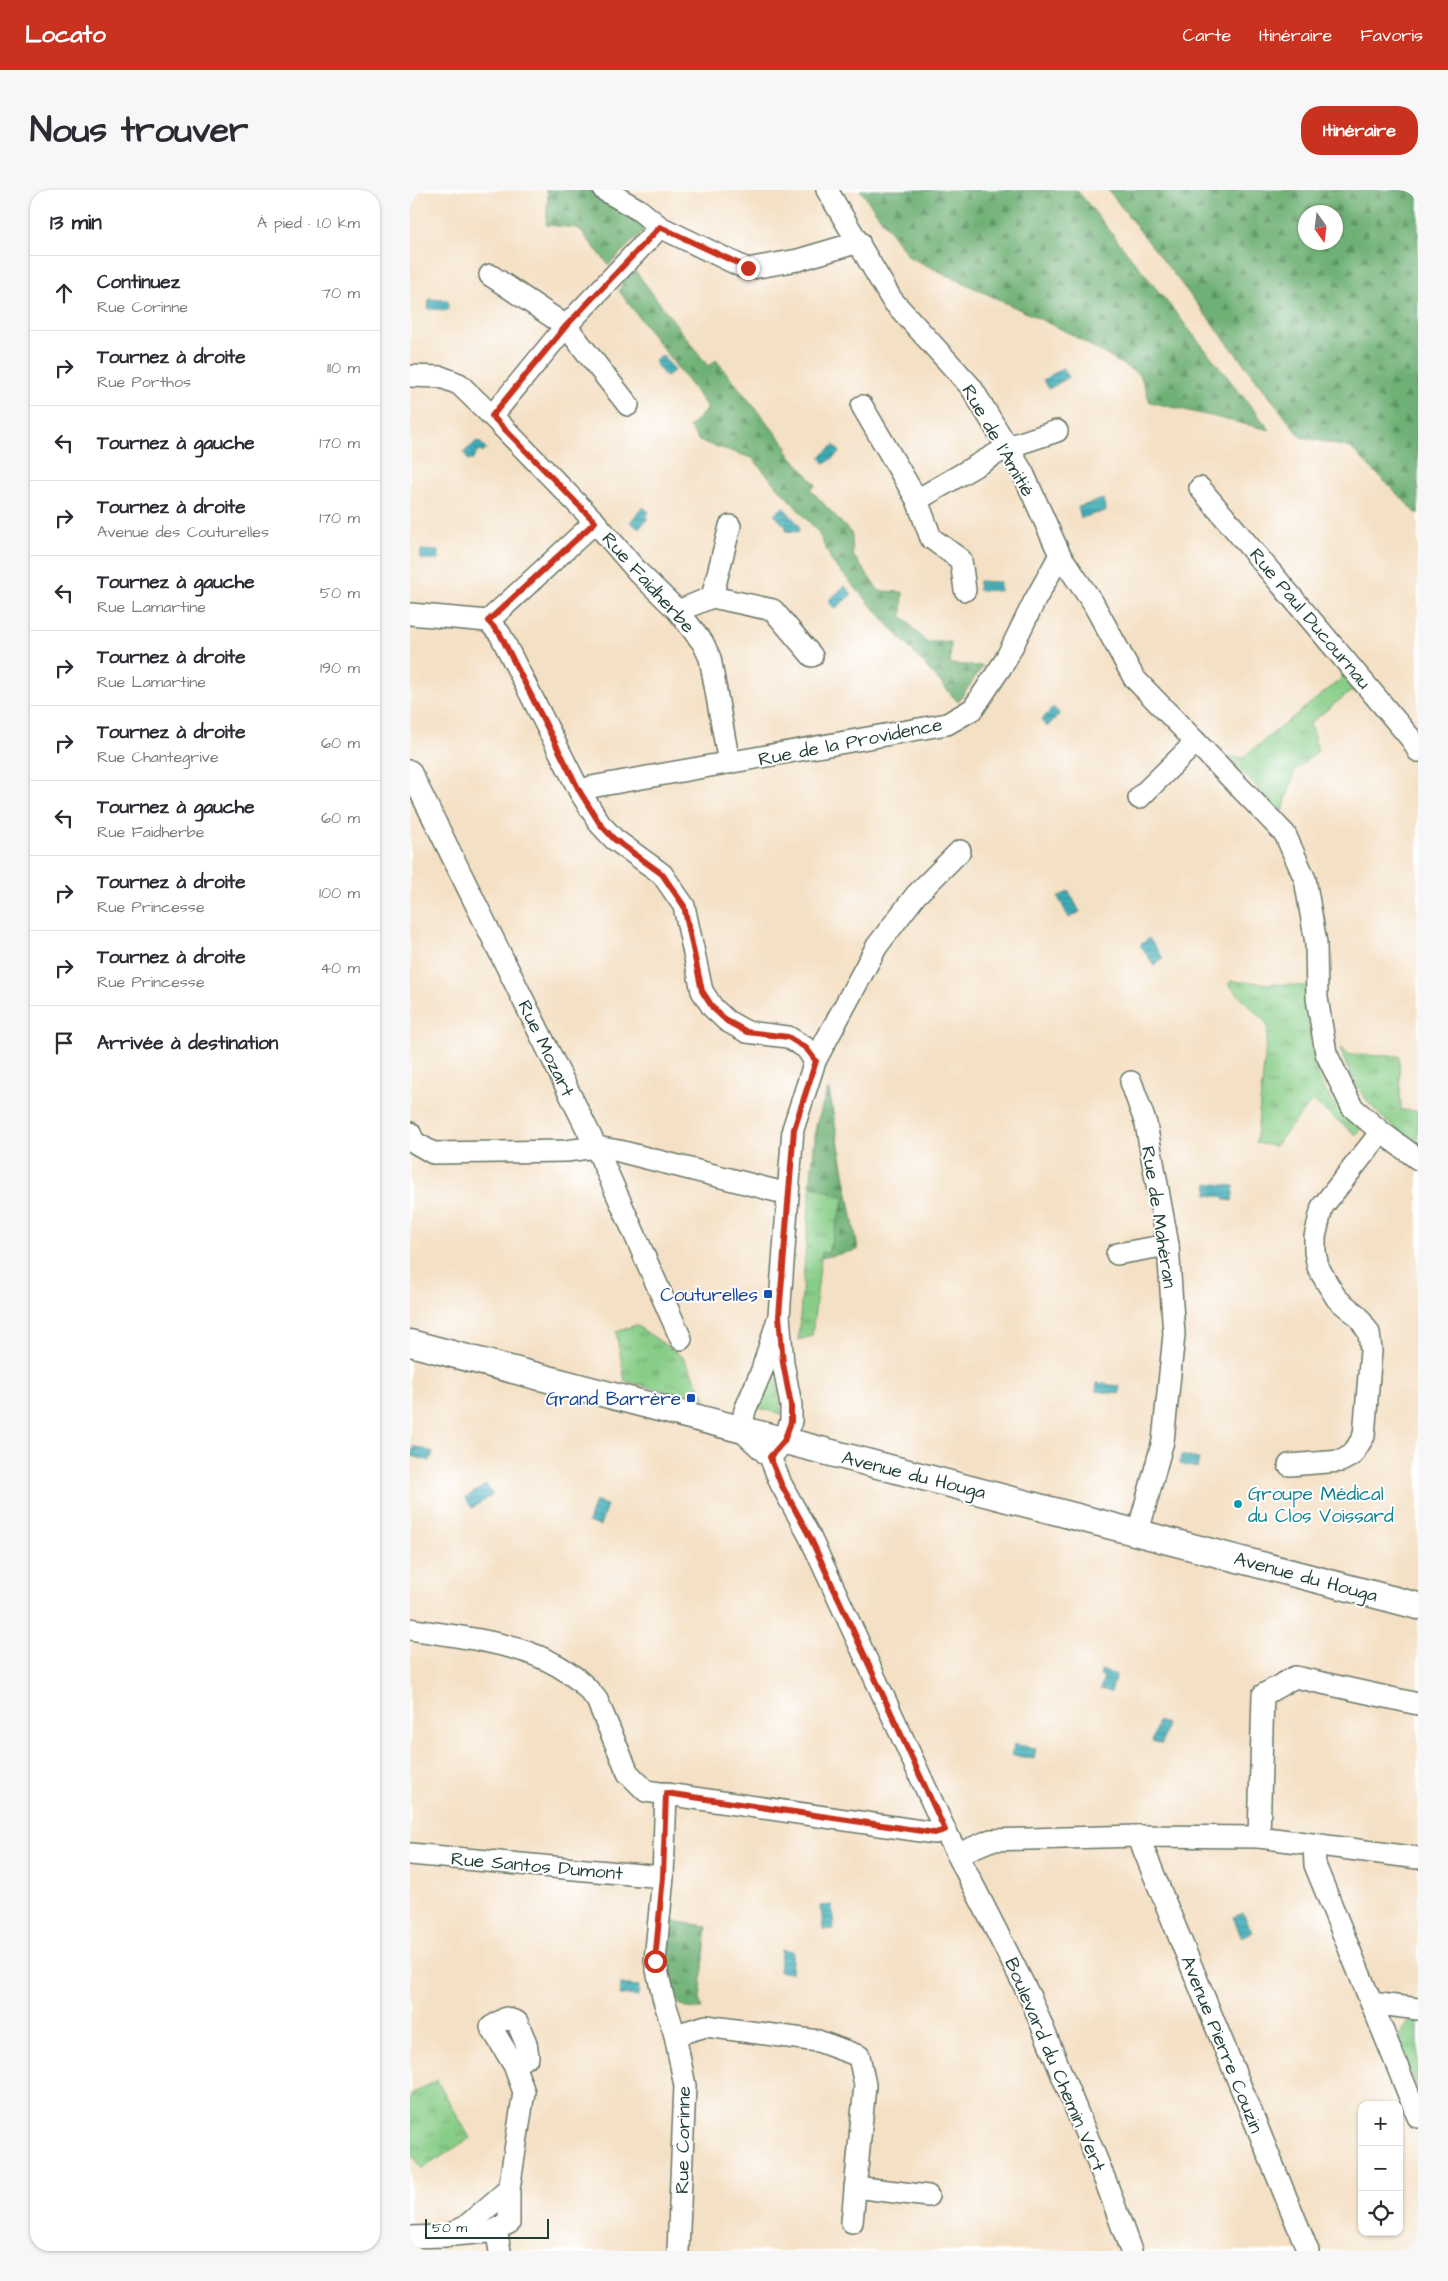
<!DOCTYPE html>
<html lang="fr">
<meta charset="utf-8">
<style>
body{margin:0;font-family:"Architects Daughter",sans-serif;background:#f7f7f7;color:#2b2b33}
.controls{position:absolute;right:15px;bottom:15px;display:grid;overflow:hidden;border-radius:10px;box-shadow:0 1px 4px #0004}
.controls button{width:45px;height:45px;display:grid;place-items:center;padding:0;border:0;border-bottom:1px solid #e1e1e2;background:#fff;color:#2b2b33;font:25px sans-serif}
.compass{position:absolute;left:888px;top:15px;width:45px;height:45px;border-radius:50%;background:#fff;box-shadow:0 1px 4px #0004;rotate:166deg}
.scale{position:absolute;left:15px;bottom:12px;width:124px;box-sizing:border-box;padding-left:5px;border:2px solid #1f3d34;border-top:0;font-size:14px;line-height:18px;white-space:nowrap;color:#1f3d34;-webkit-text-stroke:4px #fff;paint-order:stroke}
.stop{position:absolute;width:15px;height:15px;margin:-11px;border:4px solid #c8321e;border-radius:50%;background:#fff}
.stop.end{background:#c8321e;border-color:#fff;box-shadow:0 1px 5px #0008}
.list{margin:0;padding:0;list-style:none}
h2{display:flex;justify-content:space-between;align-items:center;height:65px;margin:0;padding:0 20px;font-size:21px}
h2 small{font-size:16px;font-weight:400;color:#7c7c81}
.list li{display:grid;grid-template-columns:32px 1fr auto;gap:15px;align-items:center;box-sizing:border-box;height:75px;padding:0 20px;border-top:1px solid #e1e1e2}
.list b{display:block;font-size:19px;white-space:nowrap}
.list p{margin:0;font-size:16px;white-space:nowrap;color:#7c7c81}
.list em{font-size:16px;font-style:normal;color:#7c7c81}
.icon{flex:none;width:28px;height:28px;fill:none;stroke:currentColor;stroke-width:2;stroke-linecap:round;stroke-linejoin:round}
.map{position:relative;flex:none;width:1008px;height:2061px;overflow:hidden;border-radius:20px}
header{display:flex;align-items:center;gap:30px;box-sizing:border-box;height:70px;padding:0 25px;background:#c8321e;color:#fff}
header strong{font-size:24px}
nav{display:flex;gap:28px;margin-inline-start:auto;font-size:18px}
.intro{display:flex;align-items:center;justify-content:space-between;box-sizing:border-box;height:120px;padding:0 30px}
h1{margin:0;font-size:35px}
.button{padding:12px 22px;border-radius:20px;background:#c8321e;color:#fff;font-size:18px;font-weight:700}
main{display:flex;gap:30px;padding:0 30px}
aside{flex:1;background:#fff;border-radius:20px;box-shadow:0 1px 4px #0004}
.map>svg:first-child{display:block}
.grass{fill:url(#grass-tufts);stroke:#54855e}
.forest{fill:url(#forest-firs);stroke:#467654;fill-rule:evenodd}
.water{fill:url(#water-rules);stroke:#2e7476}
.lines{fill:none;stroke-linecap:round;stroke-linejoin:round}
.minor-casing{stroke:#6a7666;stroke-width:24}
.major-casing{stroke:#6a7666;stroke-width:29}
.minor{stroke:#fff;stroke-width:21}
.major{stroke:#fff;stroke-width:26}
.route{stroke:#c8321e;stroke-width:6}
.transit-dot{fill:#1a4fb4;stroke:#fff;stroke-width:2}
.culture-dot{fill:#0f9aa8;stroke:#fff;stroke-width:2}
.labels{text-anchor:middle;stroke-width:4;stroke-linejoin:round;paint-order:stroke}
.street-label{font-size:19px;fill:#1f3d34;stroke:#fff}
.transit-label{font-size:19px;fill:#164399;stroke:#fff;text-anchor:end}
.culture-label{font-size:19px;fill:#0d838f;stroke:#fff;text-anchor:start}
</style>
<header>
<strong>Locato</strong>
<nav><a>Carte</a><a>Itinéraire</a><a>Favoris</a></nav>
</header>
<div class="intro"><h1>Nous trouver</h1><a class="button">Itinéraire</a></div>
<main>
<aside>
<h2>13 min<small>À pied · 1.0 km</small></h2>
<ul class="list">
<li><svg class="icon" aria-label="ahead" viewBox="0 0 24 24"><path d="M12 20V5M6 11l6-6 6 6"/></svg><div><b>Continuez</b><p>Rue Corinne</p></div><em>70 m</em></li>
<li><svg class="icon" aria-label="right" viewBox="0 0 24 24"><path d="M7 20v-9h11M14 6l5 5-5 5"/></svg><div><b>Tournez à droite</b><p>Rue Porthos</p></div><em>110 m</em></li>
<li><svg class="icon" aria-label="left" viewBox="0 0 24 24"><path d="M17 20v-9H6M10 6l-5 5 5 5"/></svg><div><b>Tournez à gauche</b></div><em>170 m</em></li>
<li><svg class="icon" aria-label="right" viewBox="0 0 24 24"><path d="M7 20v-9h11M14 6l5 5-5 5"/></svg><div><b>Tournez à droite</b><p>Avenue des Couturelles</p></div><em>170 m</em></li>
<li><svg class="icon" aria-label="left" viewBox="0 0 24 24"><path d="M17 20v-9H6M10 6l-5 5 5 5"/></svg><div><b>Tournez à gauche</b><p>Rue Lamartine</p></div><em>50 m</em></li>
<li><svg class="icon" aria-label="right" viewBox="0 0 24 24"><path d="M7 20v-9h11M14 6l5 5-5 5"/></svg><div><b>Tournez à droite</b><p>Rue Lamartine</p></div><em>190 m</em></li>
<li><svg class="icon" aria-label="right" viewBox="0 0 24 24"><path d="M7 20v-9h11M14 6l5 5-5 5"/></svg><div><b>Tournez à droite</b><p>Rue Chantegrive</p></div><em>60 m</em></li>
<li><svg class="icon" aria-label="left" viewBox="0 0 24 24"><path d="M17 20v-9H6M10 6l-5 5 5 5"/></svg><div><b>Tournez à gauche</b><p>Rue Faidherbe</p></div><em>60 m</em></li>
<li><svg class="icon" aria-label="right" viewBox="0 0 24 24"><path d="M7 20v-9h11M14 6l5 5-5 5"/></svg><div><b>Tournez à droite</b><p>Rue Princesse</p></div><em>100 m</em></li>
<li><svg class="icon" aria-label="right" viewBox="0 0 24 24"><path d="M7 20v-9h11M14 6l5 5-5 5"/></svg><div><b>Tournez à droite</b><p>Rue Princesse</p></div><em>40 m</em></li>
<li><svg class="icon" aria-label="arrive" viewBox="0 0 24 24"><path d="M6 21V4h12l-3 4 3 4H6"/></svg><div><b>Arrivée à destination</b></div></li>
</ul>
</aside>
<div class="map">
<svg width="1008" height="2061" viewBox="0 0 1008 2061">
<defs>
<pattern id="grass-tufts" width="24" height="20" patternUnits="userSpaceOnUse" patternTransform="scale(1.25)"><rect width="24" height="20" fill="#88cd87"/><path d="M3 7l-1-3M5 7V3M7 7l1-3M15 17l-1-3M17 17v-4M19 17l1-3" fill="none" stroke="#6fa86f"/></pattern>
<pattern id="forest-firs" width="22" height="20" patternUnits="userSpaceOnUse" patternTransform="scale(1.25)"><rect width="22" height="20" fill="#6eb074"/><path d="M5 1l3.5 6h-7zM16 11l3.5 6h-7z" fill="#5a9060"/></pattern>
<pattern id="water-rules" width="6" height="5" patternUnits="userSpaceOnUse" patternTransform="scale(1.25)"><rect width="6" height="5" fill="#3cacb7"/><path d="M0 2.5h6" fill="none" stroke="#328d96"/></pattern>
</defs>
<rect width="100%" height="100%" fill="#fff"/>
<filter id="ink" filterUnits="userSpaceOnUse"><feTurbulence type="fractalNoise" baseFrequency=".02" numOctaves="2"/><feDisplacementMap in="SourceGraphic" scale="10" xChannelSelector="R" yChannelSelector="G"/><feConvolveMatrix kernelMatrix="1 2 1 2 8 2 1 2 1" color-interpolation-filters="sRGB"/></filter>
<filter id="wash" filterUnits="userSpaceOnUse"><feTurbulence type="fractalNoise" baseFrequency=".0096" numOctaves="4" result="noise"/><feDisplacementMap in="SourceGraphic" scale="20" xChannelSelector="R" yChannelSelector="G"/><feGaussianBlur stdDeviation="1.12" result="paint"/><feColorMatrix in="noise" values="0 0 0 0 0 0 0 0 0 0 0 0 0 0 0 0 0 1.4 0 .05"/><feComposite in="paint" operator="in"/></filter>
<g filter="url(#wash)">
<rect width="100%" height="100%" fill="#f4e0c4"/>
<g class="grass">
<polygon points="931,480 949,503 940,502 900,533 908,561 885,580 872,624 817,566 832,568 931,489"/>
<path d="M821,791L895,796C899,826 899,868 912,895C919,912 938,926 951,938L946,945L902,911L865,956L846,953L858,835L818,794Z"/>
<path d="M930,858L941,865L989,866L991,920L1008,921V956C966,924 948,910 930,858Z"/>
<polygon points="419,900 448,1059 411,1068 402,1146 388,1150 406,934"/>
<polygon points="226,1135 273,1167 297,1210 282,1208 215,1191 206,1142"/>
<polygon points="364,1178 372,1224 345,1217 359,1181"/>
<polygon points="1002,1828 1008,1829 1008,1900 987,1848"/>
<polygon points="27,1890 60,1948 12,1979 0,1960 0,1905"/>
</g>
<g class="forest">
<polygon points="135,0 182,0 227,26 235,39 199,75 168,38 136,35 138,3"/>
<polygon points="450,0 667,0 860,240 740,212 730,185 659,143 499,67"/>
<path d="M698,0H1008V325L941,258L891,247ZM896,22H926V52H896Z"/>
<polygon points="220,74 298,176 306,170 378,258 376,260 406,295 401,300 442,344 443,365 469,401 493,402 492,426 516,452 541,452 540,474 573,476 548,512 422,372 408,342 342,268 289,251 279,237 298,218 209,101"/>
<path d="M418,899L448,1060L411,1068L412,1062L418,1063L435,1007L400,995C404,962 405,930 418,899Z"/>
<path d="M260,1731L297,1736L290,1811L292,1819C287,1819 280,1819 276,1818C250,1807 259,1753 260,1731Z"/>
</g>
<g class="water">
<polygon points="19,109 38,110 38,120 18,119"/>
<polygon points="252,165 265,180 256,187 244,172"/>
<polygon points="653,178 659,187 639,199 633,190"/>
<polygon points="67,251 71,253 77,259 72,263 70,261 67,262 63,270 58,270 54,262"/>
<polygon points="424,255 430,262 415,274 410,267"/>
<polygon points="693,309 696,321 671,328 668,317"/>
<polygon points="233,317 239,322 236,326 238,328 229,339 220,332"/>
<polygon points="373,317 389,335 389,342 376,341 376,337 364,325"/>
<polygon points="11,360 29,361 29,370 10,369"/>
<polygon points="569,391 590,392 590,401 568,400"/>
<polygon points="435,396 442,404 425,419 418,411"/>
<polygon points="643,517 650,524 637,537 631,531"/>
<polygon points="659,701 670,722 659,728 648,707"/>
<polygon points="739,748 753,768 744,775 730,755"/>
<polygon points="798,993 824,996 822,1011 815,1010 815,1007 797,1005"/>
<polygon points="687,1193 710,1196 709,1204 686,1201"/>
<polygon points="4,1256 23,1262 20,1271 1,1266"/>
<polygon points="771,1265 789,1269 787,1278 769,1274"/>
<polygon points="76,1295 83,1305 62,1318 55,1308"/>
<polygon points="185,1311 197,1315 190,1336 178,1332"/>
<polygon points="691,1480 706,1485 701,1502 690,1499 694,1487 690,1486"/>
<polygon points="748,1531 757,1534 752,1554 742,1551"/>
<polygon points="604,1554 626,1558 624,1569 602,1565"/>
<polygon points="422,1715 424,1739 413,1740 411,1716"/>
<polygon points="833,1723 842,1742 831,1747 823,1727"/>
<polygon points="371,1760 383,1761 381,1783 369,1782"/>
<polygon points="211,1794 229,1796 228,1807 210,1805"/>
</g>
</g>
<g filter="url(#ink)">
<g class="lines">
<defs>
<g id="minor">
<polyline points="194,0 229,20 250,37"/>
<polyline points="417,0 482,110 561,197 613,283 650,365 683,413 724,488 875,644 895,689 906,753 907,808 916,863 942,917 971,942 1008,969"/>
<polyline points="80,85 156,136 218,215"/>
<polyline points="0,186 31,187 49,194 82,226 185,332 228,382 268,421 293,453 300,468 319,573"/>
<polyline points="452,216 507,310 598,257 647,241"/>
<polyline points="82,226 156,136 250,37 337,79 388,70 449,52"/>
<polyline points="790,298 1003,551 1008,561"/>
<polyline points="507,310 521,348 551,370 555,400"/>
<polyline points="302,407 320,336"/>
<polyline points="268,421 302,407 363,420 402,466"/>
<polyline points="0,424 78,431 90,444 170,602 190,634 204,649 252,684 274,716 292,801 303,818 317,831 337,842 378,847 396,858 405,871"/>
<polyline points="78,431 185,332"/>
<polyline points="0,581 186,957 209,961 378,1004"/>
<polyline points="170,602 181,597 537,534 563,519 595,471 625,410 650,365"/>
<polyline points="729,608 786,552"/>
<polyline points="721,892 736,934 758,1055 764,1145 753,1251 728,1342"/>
<polyline points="0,943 4,952 23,963 156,961 186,957 271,1149"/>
<polyline points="707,1064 758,1055"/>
<polyline points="369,1126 352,1180 335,1220 331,1240 360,1267 371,1294 400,1347 535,1640 621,1809 697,1995 721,2061"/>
<polyline points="365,1262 374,1251 381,1231 381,1215 373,1173 369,1126 383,939 405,871 467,756 506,705 550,661"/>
<polyline points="879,1275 931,1271 942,1265 954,1246 961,1161 959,1143 948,1126 927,1109 917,1093 908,1077 905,1062 905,1047 912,1017 971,942"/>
<path d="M0,1439C63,1450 145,1453 187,1510L218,1583L236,1601L525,1643L535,1640"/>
<polyline points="256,1603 253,1687 245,1771 253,1807 265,1845 275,1896 268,2061"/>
<polyline points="728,1646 898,2061"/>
<polyline points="849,1647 853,1505 885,1487 1008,1514"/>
<polyline points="904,1655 905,1675 1008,1927"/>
<polyline points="0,1664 253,1687"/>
<polyline points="548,1664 581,1650 728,1646 849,1647 1008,1668"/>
<polyline points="962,1813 1008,1819"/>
<polyline points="265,1845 296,1836 408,1851 449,1866 455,1895 442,2032"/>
<polyline points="445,1997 518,2006"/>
<polyline points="86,2039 90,2061"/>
<polyline points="44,2045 79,2042 99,2033 99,1999"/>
<polyline points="0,2047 36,2046 55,2037 99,1999 114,1902 104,1875 81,1837 96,1828 107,1832 116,1853 118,1866 104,1875"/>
</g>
<polyline id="major" points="0,1153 1008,1416"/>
</defs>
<use href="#minor" class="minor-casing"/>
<use href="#major" class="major-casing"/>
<use href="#minor" class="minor"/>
<use href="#major" class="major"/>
</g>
</g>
<g class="lines" filter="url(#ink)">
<polyline class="route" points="245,1771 253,1687 256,1603 525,1643 535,1640 400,1347 371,1294 360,1267 374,1251 381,1232 381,1215 373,1173 369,1126 384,939 406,871 396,858 378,847 337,842 317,831 303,818 292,801 274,716 252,684 204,649 190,634 170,602 90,444 78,431 185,332 82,226 156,136 250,37 338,78"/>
</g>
<g class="transit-dot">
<rect x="353" y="1099" width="10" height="10" rx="2.5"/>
<rect x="276" y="1203" width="10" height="10" rx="2.5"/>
</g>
<circle class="culture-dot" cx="828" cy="1314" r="5"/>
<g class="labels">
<g class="street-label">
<text transform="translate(589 250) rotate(60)" y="7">Rue de l'Amitié</text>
<text transform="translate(239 392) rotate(48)" y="7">Rue Faidherbe</text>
<text transform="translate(901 428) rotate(50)" y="7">Rue Paul Ducournau</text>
<text transform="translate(440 551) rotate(-11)" y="7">Rue de la Providence</text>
<text transform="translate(137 858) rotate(64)" y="7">Rue Mozart</text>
<text transform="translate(750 1027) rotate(81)" y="7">Rue de Mahéran</text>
<text transform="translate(504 1284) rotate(14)" y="7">Avenue du Houga</text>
<text transform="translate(896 1386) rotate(15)" y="7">Avenue du Houga</text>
<text transform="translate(127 1675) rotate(5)" y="7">Rue Santos Dumont</text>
<text transform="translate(813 1854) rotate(68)" y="7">Avenue Pierre Couzin</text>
<text transform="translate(646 1874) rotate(67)" y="7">Boulevard du Chemin Vert</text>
<text transform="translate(272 1950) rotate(-89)" y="7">Rue Corinne</text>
</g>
<g class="transit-label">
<text x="348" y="1111">Couturelles</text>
<text x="271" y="1215">Grand Barrère</text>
</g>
<g class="culture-label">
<text x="838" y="1310">Groupe Médical<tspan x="838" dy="22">du Clos Voissard</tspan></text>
</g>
</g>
</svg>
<div class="controls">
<button>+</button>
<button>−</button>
<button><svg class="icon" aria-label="locate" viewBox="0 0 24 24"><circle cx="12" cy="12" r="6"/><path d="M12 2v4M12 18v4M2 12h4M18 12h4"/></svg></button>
</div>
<svg class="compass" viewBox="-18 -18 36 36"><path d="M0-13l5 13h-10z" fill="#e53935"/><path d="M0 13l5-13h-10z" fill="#7c7c81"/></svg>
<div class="scale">50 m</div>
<div class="stop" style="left:245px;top:1771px"></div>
<div class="stop end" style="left:338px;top:78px"></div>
</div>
</main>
